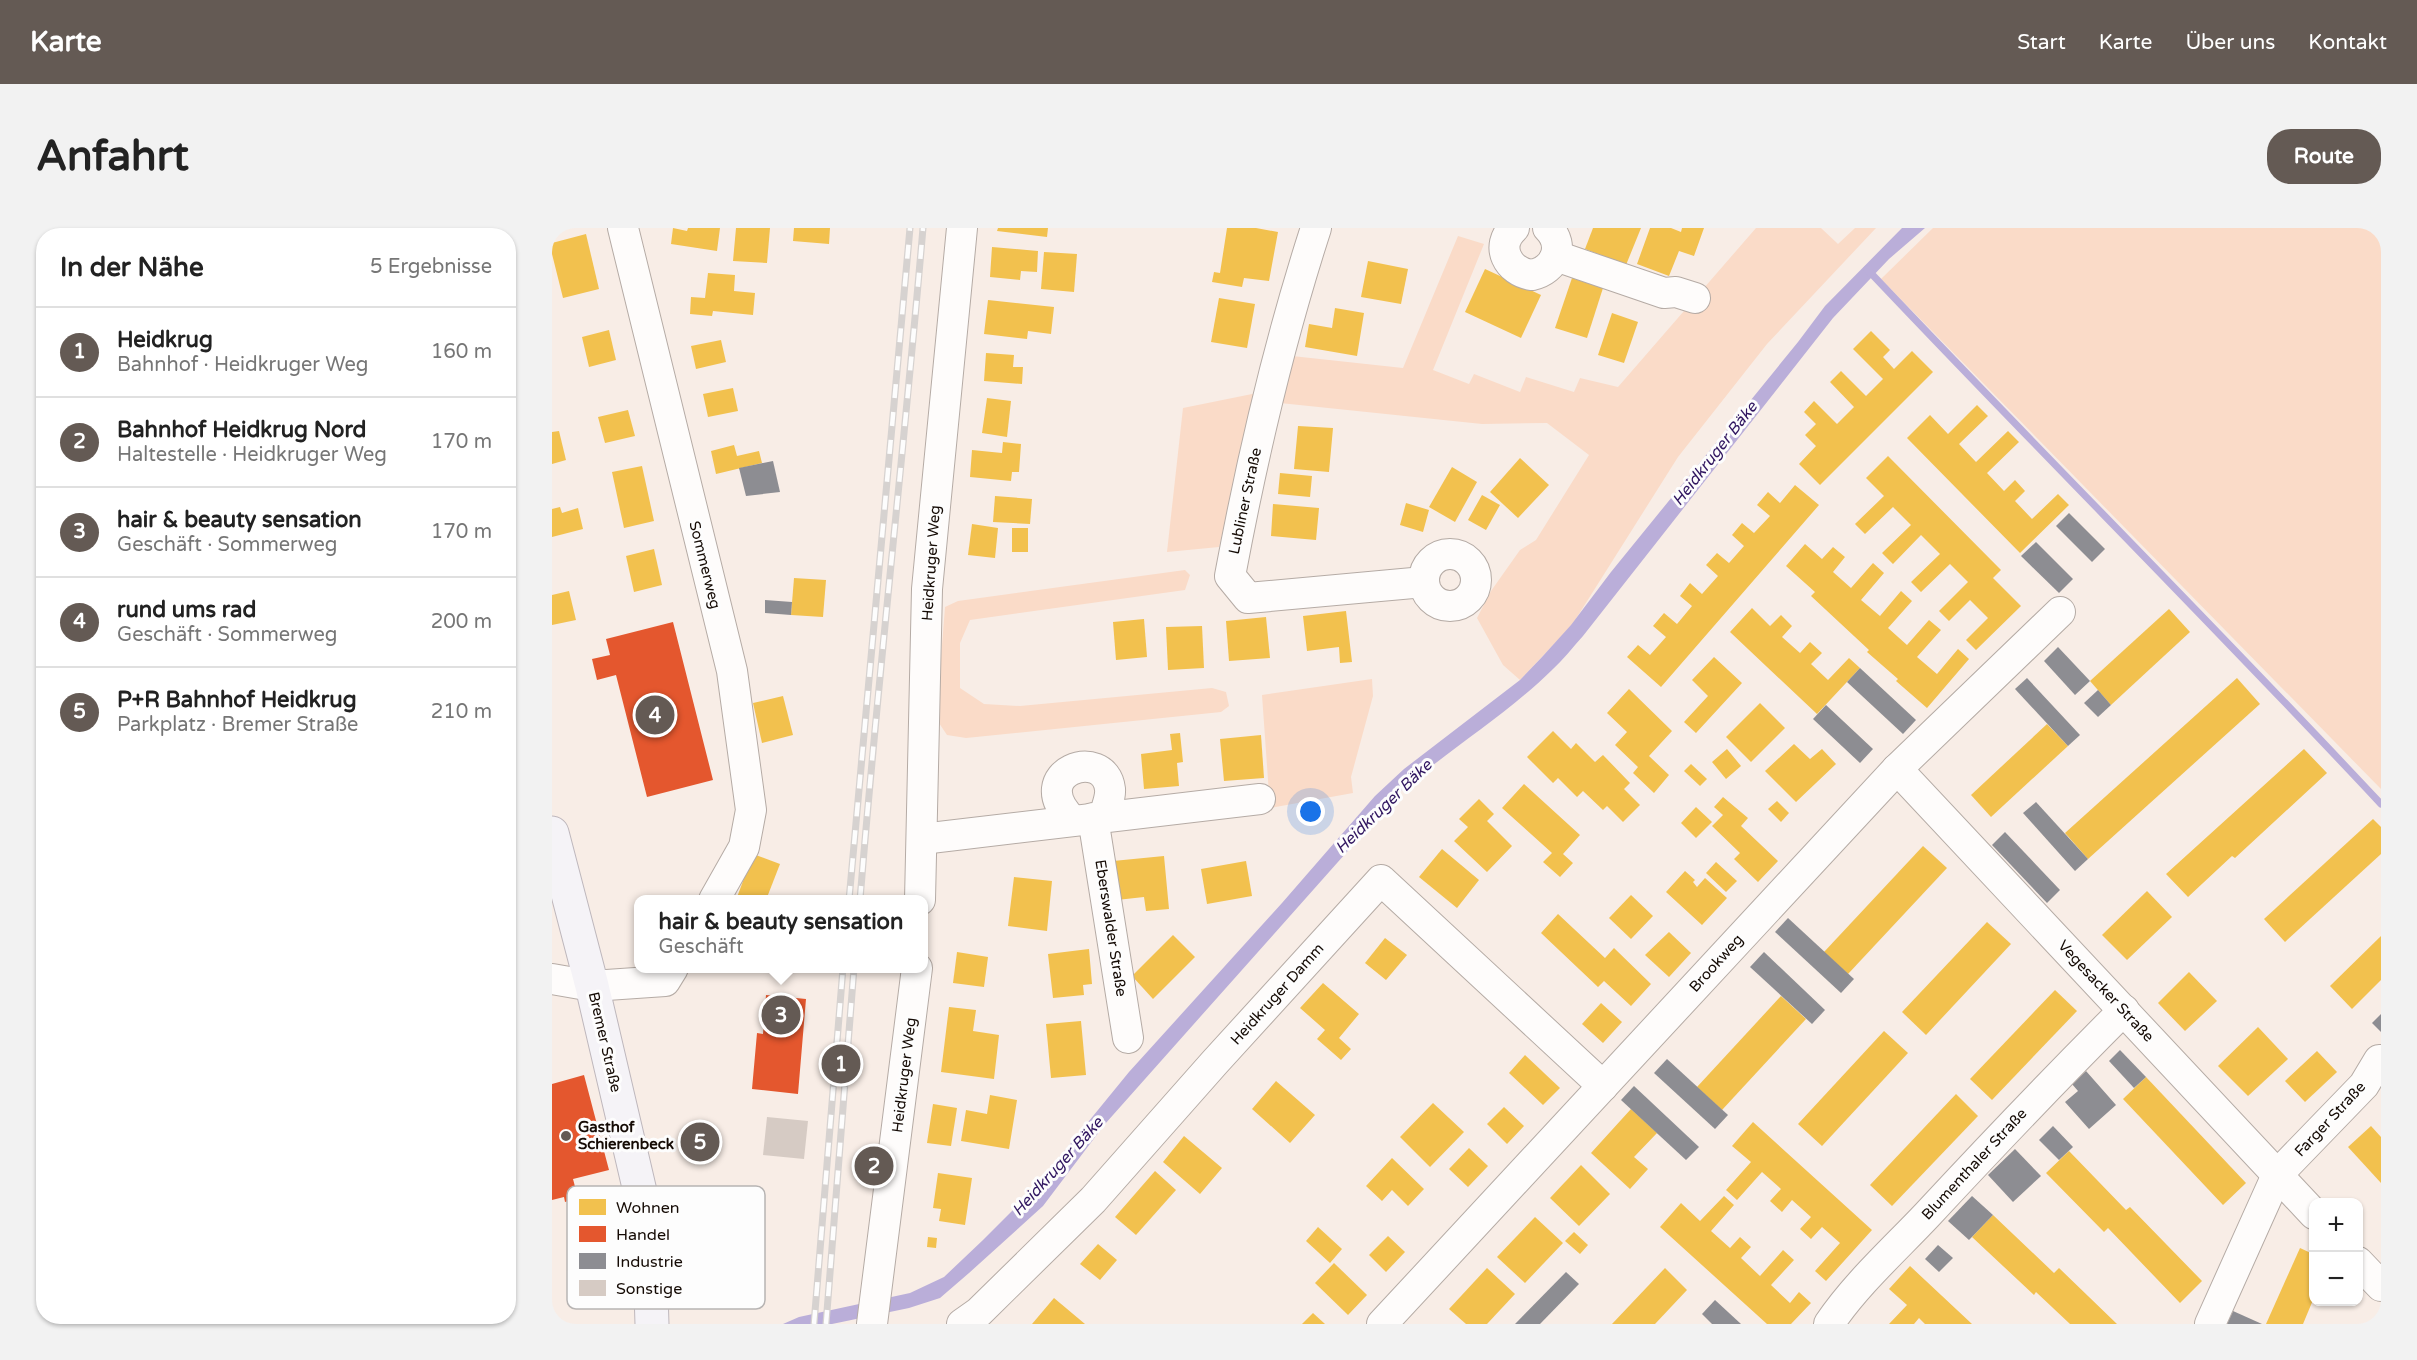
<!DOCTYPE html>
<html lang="de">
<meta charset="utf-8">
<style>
body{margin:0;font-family:"Varela Round",sans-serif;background:#f2f2f2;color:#222}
.controls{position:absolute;right:18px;bottom:18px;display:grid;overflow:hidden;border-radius:12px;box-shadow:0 2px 4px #0004}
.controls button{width:54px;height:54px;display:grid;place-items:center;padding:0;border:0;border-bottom:2px solid #e0e0e0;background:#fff;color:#222;font:30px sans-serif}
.you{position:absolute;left:759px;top:584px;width:21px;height:21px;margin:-15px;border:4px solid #fff;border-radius:50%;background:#1a73e8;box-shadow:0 0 0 9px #1a73e833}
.badge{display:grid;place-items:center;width:39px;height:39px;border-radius:50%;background:#645a54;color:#fff;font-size:20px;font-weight:700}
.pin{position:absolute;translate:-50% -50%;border:3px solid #fff;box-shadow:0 2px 6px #0006}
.popup{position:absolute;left:82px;top:667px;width:294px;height:78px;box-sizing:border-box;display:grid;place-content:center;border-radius:12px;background:#fff;filter:drop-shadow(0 2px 4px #0005);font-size:20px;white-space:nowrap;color:#767676}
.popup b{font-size:22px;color:#222}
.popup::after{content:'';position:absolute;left:50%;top:100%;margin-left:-12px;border:12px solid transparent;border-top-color:#fff}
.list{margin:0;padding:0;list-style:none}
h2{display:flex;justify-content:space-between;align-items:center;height:78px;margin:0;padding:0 24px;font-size:26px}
h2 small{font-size:20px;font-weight:400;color:#767676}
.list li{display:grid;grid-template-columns:39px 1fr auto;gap:18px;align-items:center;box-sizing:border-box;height:90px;padding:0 24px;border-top:2px solid #e0e0e0}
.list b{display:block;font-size:22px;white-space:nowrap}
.list p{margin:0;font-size:20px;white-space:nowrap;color:#767676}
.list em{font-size:20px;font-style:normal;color:#767676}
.map{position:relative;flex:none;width:1829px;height:1096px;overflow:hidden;border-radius:24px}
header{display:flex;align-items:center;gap:36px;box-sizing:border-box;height:84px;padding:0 30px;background:#645a54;color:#fff}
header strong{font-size:28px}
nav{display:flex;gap:33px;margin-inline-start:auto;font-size:21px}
.intro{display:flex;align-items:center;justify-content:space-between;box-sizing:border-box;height:144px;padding:0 36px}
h1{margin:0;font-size:42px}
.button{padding:15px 27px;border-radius:24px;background:#645a54;color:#fff;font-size:21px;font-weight:700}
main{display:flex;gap:36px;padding:0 36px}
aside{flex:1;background:#fff;border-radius:24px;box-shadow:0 2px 4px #0004}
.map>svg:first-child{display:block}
.green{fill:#fadbc8}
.water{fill:#baaed9}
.homes{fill:#f2c14e}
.shops{fill:#e4572e}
.industry{fill:#8d8d92}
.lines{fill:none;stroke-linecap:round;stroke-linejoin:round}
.stream{stroke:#baaed9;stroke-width:7}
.building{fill:#d6cbc4}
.minor-casing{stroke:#b5aba5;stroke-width:32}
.major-casing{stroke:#beb7bc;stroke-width:35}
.minor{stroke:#fefcfb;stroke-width:30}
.major{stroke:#f5f3f7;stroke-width:33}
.rail-casing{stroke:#d6d2d0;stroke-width:7}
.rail{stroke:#fdfdfd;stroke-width:4.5;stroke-dasharray:14;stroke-linecap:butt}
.poi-dot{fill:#645a54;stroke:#fdfdfd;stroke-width:2}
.labels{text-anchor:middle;stroke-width:6;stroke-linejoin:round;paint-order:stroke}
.street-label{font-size:15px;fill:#150b05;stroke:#fdfdfd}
.poi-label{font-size:15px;font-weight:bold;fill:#150b05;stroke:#fdfdfd;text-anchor:start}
.water-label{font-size:16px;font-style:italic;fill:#301660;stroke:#fdfdfd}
.key{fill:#fdfdfd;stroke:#b7b4b3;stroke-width:1.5}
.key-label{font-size:16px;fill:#150b05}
</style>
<header>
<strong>Karte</strong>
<nav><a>Start</a><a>Karte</a><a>Über uns</a><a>Kontakt</a></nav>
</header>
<div class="intro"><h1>Anfahrt</h1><a class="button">Route</a></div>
<main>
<aside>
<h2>In der Nähe<small>5 Ergebnisse</small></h2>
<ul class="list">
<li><span class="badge">1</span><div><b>Heidkrug</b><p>Bahnhof · Heidkruger Weg</p></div><em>160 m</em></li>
<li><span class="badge">2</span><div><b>Bahnhof Heidkrug Nord</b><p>Haltestelle · Heidkruger Weg</p></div><em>170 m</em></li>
<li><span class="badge">3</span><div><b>hair &amp; beauty sensation</b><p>Geschäft · Sommerweg</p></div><em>170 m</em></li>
<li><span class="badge">4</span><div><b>rund ums rad</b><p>Geschäft · Sommerweg</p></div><em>200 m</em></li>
<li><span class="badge">5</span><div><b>P+R Bahnhof Heidkrug</b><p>Parkplatz · Bremer Straße</p></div><em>210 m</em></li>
</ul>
</aside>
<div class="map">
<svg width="1829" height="1096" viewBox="0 0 1829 1096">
<rect width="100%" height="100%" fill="#f8ede6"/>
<g class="green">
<polygon points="1204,0 1269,0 1286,16 1303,0 1324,0 1215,116 1126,229 1020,397 968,452 951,437 925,390 939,363 968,322 984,312 1037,227 995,195 930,196 728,175 740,128 851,140 906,8 932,16 881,142 917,156 922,146 968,164 974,149 1022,164 1028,150 1066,159"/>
<polygon points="1381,0 1829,0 1829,561 1329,51"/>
<polygon points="705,165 667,319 615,324 631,180"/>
<polygon points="633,342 638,347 633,362 418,392 408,415 408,460 432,476 468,478 660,460 674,464 677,478 669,484 414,510 395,507 387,495 386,469 393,379 406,373"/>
<polygon points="820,451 821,468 799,549 801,565 718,580 710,467"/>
</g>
<path class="water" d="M1350,0H1373L1337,31L1281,90L1031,408C1021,419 1011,432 1000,442C954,487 898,521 849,563L553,896L491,978L417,1045L388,1070L357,1080L280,1096H231L247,1089L358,1065L392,1049L431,1012L479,964L577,844L730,675L823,568L852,541L968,452L990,429L1019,397L1059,344L1246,114L1273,78Z"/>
<g class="homes">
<polygon points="121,0 135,3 136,0 168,0 165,23 119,16"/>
<polygon points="184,0 218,0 215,35 181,33"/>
<polygon points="242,0 278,0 277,16 241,13"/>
<polygon points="446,0 496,0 495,9 445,3"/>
<polygon points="675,0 704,0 726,4 717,53 692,50 690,59 660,54 662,44 668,45"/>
<polygon points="1041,0 1089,0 1074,37 1033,21"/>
<polygon points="1098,0 1119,0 1129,4 1130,0 1152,0 1142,28 1127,23 1117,48 1085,36"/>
<polygon points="34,6 47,61 11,70 0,26 0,15"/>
<polygon points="440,19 486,23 485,44 469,43 468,52 438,49"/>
<polygon points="492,24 525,26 522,64 489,61"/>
<polygon points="816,33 856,41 849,76 809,69"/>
<polygon points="933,41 989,67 969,110 913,84"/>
<polygon points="156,45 183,47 182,63 203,65 201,87 161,83 160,88 138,86 139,69 153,70"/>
<polygon points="1020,50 1051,60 1035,110 1003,100"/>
<polygon points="667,70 703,76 695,120 659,114"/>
<polygon points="436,72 502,79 499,106 476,103 475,111 432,106"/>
<polygon points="783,80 812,85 805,128 753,119 757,96 780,100"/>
<polygon points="1060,85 1086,94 1072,135 1046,127"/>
<polygon points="57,102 64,132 37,139 30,109"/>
<polygon points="1319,103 1338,122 1331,129 1342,141 1360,123 1381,144 1268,257 1247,236 1264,218 1253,207 1264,196 1252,184 1262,173 1285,196 1302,179 1278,154 1289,143 1314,168 1331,151 1301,121"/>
<polygon points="169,112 174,134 144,141 139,118"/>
<polygon points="434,125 462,127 461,139 471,139 470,156 432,153"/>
<polygon points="181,160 186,183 156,189 151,166"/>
<polygon points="435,170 459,173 455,209 430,205"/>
<polygon points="1425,177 1436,188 1407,216 1424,234 1456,203 1467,214 1435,245 1452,263 1463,252 1473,263 1463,273 1480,291 1506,266 1517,277 1468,325 1355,210 1378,187 1396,206"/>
<polygon points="76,182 83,208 53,215 46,189"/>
<polygon points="746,198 781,200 777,244 742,241"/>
<polygon points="7,203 14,232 0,236 0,204"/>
<polygon points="451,214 469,216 467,244 460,244 459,253 418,249 420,222 450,225"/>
<polygon points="182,217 185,228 207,223 210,235 164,246 159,223"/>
<polygon points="1336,228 1449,342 1441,350 1469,378 1424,422 1414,412 1436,390 1418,372 1397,393 1387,383 1416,354 1398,336 1369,364 1359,354 1388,326 1369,307 1341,336 1330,325 1359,297 1341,279 1313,306 1303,296 1332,268 1314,250"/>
<polygon points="968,230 997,257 966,290 938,264"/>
<polygon points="90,238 102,293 72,300 60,244"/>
<polygon points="900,239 925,254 903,294 877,279"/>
<polygon points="728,245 760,248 758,269 726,266"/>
<polygon points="1243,257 1267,277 1109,459 1075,429 1086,417 1098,427 1114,409 1101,398 1112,385 1125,396 1140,378 1128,368 1138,355 1150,366 1166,348 1154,337 1165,325 1177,335 1192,318 1180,307 1190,295 1202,305 1218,288 1205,277 1216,264 1228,275"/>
<polygon points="930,267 948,277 934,302 916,292"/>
<polygon points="443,268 480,271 478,296 441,294"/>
<polygon points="854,275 877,282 871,304 848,297"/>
<polygon points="721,276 767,280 764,312 719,308"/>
<polygon points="8,279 10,285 26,280 31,301 0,309 0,281"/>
<polygon points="420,296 446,300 443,330 416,327"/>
<rect x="460" y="300" width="16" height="24"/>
<polygon points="1253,316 1270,331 1281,319 1293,329 1281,344 1299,360 1321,335 1332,345 1309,372 1328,388 1349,363 1360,373 1336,400 1355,417 1377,392 1389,402 1365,429 1385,446 1406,421 1417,431 1375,480 1344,453 1346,451 1315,424 1317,422 1259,368 1263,364 1234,338"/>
<polygon points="102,321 110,357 82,364 74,328"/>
<polygon points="242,350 274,352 271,389 239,387"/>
<polygon points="17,363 24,392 0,397 0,367"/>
<polygon points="1200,380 1218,398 1229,387 1240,398 1230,409 1248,425 1258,414 1270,425 1259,436 1276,452 1297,430 1308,440 1265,486 1178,404"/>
<polygon points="1617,381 1638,404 1559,477 1538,453"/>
<polygon points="794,383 800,434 788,435 787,419 755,423 751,388"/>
<polygon points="714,389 718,430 677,433 674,393"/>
<polygon points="592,391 595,429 564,432 561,394"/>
<polygon points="650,398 652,440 616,442 614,399"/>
<polygon points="1162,429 1190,455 1144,505 1132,494 1156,468 1140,452"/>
<polygon points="1685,450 1708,476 1536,631 1513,605"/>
<polygon points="1077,461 1120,503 1097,528 1117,547 1102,565 1081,545 1086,539 1063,517 1075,504 1055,485"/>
<polygon points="231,468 241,507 210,515 201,475"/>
<polygon points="1208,475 1233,500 1199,534 1174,509"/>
<polygon points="1495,496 1516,518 1439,589 1419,567"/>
<polygon points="1001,503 1019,521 1024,515 1043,534 1051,527 1078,555 1072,561 1088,577 1071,594 1055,578 1051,582 1031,563 1025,569 1006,550 1001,555 975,529"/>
<polygon points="628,505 631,534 625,535 627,558 592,561 589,526 620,522 618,506"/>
<polygon points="709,507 712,550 672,553 668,511"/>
<polygon points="1242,516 1258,531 1270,521 1284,536 1244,574 1213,543"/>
<polygon points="1175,521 1189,538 1174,551 1160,534"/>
<polygon points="1752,521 1775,545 1683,630 1680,628 1636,669 1614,646"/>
<polygon points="1139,536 1155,551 1148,558 1132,543"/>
<polygon points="972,556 1028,607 1011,626 1021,635 1008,649 991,634 1000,625 950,580"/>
<polygon points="1171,569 1196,590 1189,598 1226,633 1206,654 1182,631 1188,625 1160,598 1171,587 1162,579"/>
<polygon points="927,571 942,586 935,593 960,618 935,644 902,613 916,599 907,591"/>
<polygon points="1225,573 1237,585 1229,594 1216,581"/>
<polygon points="1144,579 1160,594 1144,610 1129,595"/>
<polygon points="1821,591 1829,599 1829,626 1733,714 1712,691"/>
<polygon points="1371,618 1395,640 1296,746 1272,724"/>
<polygon points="890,621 927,652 905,680 867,649"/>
<polygon points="201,626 228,636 214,672 184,672"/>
<polygon points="612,628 617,681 594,683 592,669 565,672 561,633"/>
<polygon points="694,633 700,668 655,676 649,641"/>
<polygon points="1164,634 1185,653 1174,664 1154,645"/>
<polygon points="1133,643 1143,652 1141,654 1145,659 1153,650 1175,670 1150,697 1114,664"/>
<polygon points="462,649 500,653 495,703 456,698"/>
<polygon points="1595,663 1620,689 1575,732 1550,707"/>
<polygon points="1079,667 1101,688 1079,711 1057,690"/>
<polygon points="1006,686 1053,730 1062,720 1099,756 1079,778 1052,753 1046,759 989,705"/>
<polygon points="1435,694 1459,716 1374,807 1350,784"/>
<polygon points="1117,704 1139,725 1117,749 1093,727"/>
<polygon points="621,707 643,729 601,771 580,748"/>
<polygon points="1829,708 1829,752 1800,781 1778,758"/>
<polygon points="833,710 855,727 834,752 813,735"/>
<polygon points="537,721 540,756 531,757 532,767 501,770 496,726"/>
<polygon points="405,724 436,729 432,759 401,755"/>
<polygon points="1637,744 1665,773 1633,803 1606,775"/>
<polygon points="771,755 807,786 787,810 799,821 789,832 765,811 773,802 748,780"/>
<polygon points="1503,762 1525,783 1440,872 1418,851"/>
<polygon points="1229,768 1254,791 1170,882 1145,859"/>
<polygon points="1049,775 1070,794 1051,815 1030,796"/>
<polygon points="397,779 424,782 421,803 447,807 442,851 389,844"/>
<polygon points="529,793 534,847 499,850 494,796"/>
<polygon points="1706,799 1736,831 1696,868 1666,838"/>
<polygon points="1332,803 1356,825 1270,918 1246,896"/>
<polygon points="1765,823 1785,844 1753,874 1733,853"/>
<polygon points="973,827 1008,860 991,877 957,845"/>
<polygon points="1594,849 1694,955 1671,977 1571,871"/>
<polygon points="724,853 763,887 738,915 700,881"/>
<polygon points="1404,866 1426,888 1340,978 1318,957"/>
<polygon points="438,867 465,872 457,921 409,913 414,882 435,886"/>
<polygon points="881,875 912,904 878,939 848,909"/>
<polygon points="381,876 405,880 399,918 375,915"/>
<polygon points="952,879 972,898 955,916 935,896"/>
<polygon points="1079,881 1105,905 1082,929 1096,941 1078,961 1039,925"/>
<polygon points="1201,894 1320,1002 1274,1053 1263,1043 1288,1015 1270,999 1259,1011 1248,1001 1259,989 1240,972 1230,984 1218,973 1229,961 1210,944 1185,972 1174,962 1199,934 1180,918"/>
<polygon points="1819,898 1829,909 1829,955 1796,919"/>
<polygon points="632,908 670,940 648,966 611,934"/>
<polygon points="917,920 936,938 916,959 897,941"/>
<polygon points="1517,923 1574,982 1578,979 1650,1053 1628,1075 1556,1000 1552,1004 1494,945"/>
<polygon points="840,930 872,961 856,978 840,962 830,973 814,958"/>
<polygon points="1029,937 1058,966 1027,998 998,970"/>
<polygon points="603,943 624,962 584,1007 563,989"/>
<polygon points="386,945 420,950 413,997 387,993 389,981 381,980"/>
<polygon points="1172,968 1182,977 1159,1003 1178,1020 1188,1009 1199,1019 1189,1030 1208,1048 1231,1022 1242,1032 1219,1057 1238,1075 1247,1064 1259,1075 1239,1096 1215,1096 1108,999 1129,975 1148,993"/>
<polygon points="1441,987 1502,1045 1507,1040 1565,1096 1518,1096 1484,1064 1482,1067 1420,1009"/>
<polygon points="983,989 1011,1015 973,1055 945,1029"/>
<polygon points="766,999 790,1021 778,1035 754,1013"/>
<polygon points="1022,1004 1036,1017 1028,1026 1013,1013"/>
<polygon points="836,1008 853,1024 834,1044 817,1027"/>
<polygon points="376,1009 385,1010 384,1020 375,1019"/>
<polygon points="546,1016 565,1032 548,1052 528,1036"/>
<polygon points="1748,1020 1761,1026 1761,1072 1751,1096 1714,1096"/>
<polygon points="782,1035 815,1067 796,1087 763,1055"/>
<polygon points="1358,1038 1420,1096 1373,1096 1367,1090 1362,1096 1337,1096 1355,1077 1337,1061"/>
<polygon points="935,1040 963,1066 935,1096 914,1096 897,1081"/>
<polygon points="1113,1040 1135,1062 1103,1096 1060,1096"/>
<polygon points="502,1070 533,1096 480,1096"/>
<polygon points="761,1085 773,1096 750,1096"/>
</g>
<g class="shops">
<polygon points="121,394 161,552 95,569 64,447 45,452 40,431 58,427 54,411"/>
<polygon points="214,767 254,771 246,866 200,861 205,805 211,806"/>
<polygon points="32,847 57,942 21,951 26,970 13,974 12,969 0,972 0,856"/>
</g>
<g class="industry">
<polygon points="221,233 228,264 194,268 187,240"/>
<polygon points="1517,285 1553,321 1540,334 1504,298"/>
<polygon points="1484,314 1521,351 1507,365 1469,328"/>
<polygon points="213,372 240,374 239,387 213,385"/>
<polygon points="1506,419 1538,453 1523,467 1492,433"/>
<polygon points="1308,440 1364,492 1351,506 1295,454"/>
<polygon points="1475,450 1528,507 1516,518 1463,461"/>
<polygon points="1546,462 1559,477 1546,489 1532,475"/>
<polygon points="1274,477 1321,521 1308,535 1261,491"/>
<polygon points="1484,574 1536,631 1523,643 1471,585"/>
<polygon points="1453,604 1508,662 1495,675 1440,617"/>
<polygon points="1236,690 1302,751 1289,765 1223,704"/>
<polygon points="1212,724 1273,782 1260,796 1198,739"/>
<polygon points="1829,786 1829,804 1820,795"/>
<polygon points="1568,822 1594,849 1582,860 1557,833"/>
<polygon points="1115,831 1176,887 1163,901 1102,845"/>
<polygon points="1534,843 1564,877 1537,901 1513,874 1526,863 1520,856"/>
<polygon points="1082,858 1147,919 1134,932 1069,872"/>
<polygon points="1501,898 1521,919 1507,932 1487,912"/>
<polygon points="1463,921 1489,948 1461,974 1436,947"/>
<polygon points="1420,968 1441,987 1417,1012 1396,993"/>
<polygon points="1386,1017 1401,1030 1387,1044 1373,1031"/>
<polygon points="1014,1044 1027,1056 988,1096 963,1096"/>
<polygon points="1163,1072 1189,1096 1160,1096 1150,1086"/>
<polygon points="1681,1083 1710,1096 1675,1096"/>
</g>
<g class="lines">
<path class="stream" d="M1315,41C1485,221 1660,395 1829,576"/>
</g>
<polygon class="building" points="215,889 256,893 252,931 211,927"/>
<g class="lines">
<defs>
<g id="minor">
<polyline points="71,0 180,443 199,582 192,619 162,672"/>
<path d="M764,0C727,114 700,230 678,348L696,370L872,354"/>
<path d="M962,0C942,18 956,44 980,47C1003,42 1014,18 996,0"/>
<polyline points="1004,28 1112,65 1124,64 1143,70"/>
<circle cx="898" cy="352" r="26"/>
<polyline points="1345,541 1762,986"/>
<polyline points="541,590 576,810"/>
<path d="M520,592C472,544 553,517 558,561C559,570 554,580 552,589"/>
<polyline points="370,611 708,571"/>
<polyline points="368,672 375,361 410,0"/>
<polyline points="0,751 40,758 113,753 121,740"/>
<polyline points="1806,1034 1829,1058"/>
<polyline points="320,1096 365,740"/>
<polyline points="410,1096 427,1084 541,972 663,834 829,652 1051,858"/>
<polyline points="830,1096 1345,541 1508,384"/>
<path d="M1277,1096C1304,1056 1342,1022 1375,987C1440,917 1505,849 1572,782"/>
<polyline points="1658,1096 1725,947 1812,857 1827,832"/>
</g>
<polyline id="major" points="0,605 40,758 97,1002 100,1096"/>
</defs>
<use href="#minor" class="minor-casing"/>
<use href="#major" class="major-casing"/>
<use href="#minor" class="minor"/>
<use href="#major" class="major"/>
<defs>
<g id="rail">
<polyline points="297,672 358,0"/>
<path d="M308,672C326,447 352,224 371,0"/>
<polyline points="262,1096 291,740"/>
<polyline points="274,1096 302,740"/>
</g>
</defs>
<use href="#rail" class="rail-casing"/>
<use href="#rail" class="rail"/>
</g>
<circle class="poi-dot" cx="14" cy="908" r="6"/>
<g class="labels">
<g class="street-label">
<text transform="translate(693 273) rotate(-78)" y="5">Lubliner Straße</text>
<text transform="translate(379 335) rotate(-86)" y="5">Heidkruger Weg</text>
<text transform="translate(153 337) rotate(76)" y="5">Sommerweg</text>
<text transform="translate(559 700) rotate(81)" y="5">Eberswalder Straße</text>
<text transform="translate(1164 735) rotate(-48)" y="5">Brookweg</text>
<text transform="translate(1554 763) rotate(47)" y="5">Vegesacker Straße</text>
<text transform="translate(725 766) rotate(-48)" y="5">Heidkruger Damm</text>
<text transform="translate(53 814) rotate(77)" y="5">Bremer Straße</text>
<text transform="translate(352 847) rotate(-83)" y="5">Heidkruger Weg</text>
<text transform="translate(1778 891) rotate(-47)" y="5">Farger Straße</text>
<text transform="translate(1422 936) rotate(-47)" y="5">Blumenthaler Straße</text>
</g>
<g class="poi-label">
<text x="26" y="904">Gasthof<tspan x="26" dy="17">Schierenbeck</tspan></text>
</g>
<g class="water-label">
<text transform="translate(1162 225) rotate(-52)" y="6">Heidkruger Bäke</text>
<text transform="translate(831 578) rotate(-44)" y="6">Heidkruger Bäke</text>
<text transform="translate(505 938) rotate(-48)" y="6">Heidkruger Bäke</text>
</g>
</g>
<rect x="15" y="958" width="198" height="123" rx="9" class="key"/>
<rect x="27" y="971" width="27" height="16" fill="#f2c14e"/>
<rect x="27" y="998" width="27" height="16" fill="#e4572e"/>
<rect x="27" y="1025" width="27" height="16" fill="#8d8d92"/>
<rect x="27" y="1052" width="27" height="16" fill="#d6cbc4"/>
<g class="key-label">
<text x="64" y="985">Wohnen</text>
<text x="64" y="1012">Handel</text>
<text x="64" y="1039">Industrie</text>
<text x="64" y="1066">Sonstige</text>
</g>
</svg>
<div class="controls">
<button>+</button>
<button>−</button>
</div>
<div class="you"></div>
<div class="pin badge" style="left:289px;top:836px">1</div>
<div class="pin badge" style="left:322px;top:938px">2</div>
<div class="pin badge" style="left:229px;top:787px">3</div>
<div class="popup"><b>hair &amp; beauty sensation</b>Geschäft</div>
<div class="pin badge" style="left:103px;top:487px">4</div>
<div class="pin badge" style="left:148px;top:914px">5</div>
</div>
</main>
